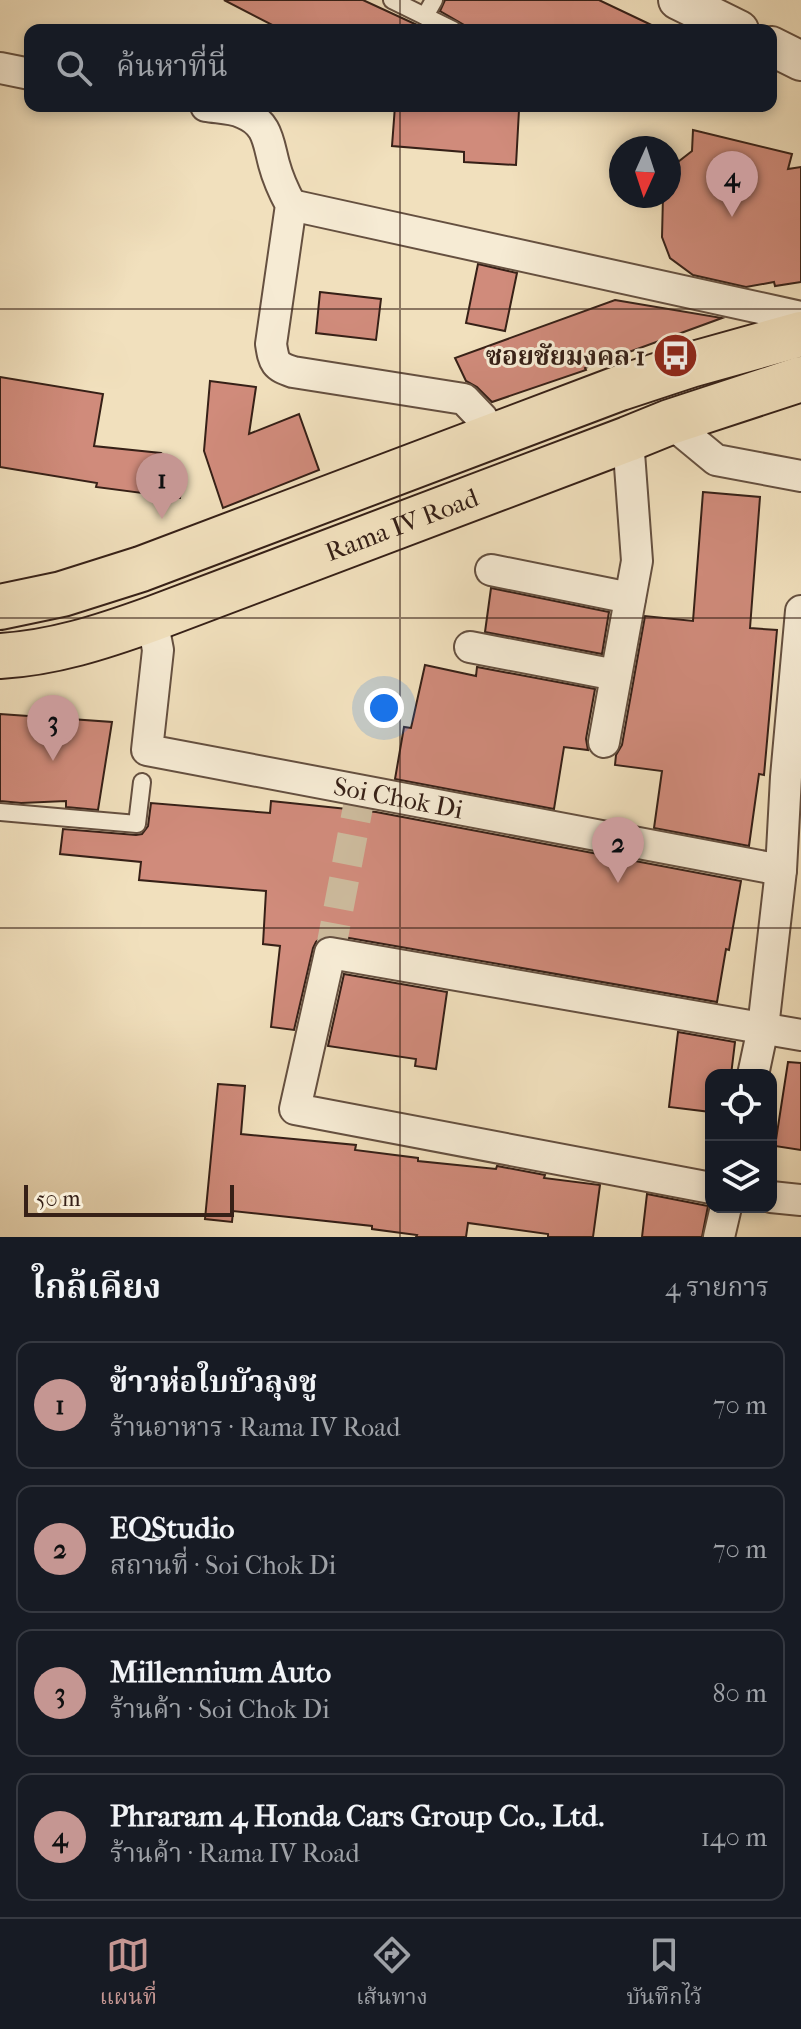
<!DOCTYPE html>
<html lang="th">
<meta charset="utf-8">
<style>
body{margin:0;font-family:"IM FELL French Canon","Noto Serif Thai",serif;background:#20242c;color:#f1f3f6}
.controls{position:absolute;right:24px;bottom:24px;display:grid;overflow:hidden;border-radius:16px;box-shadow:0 4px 12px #0003}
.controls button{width:72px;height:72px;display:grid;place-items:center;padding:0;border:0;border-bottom:2px solid #363941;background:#171b24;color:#f1f3f6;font:40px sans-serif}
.compass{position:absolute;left:609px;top:136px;width:72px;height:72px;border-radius:50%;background:#171b24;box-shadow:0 4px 12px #0003;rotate:183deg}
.scale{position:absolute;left:24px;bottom:20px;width:210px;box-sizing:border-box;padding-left:8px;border:4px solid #362017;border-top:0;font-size:22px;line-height:28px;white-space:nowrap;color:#362017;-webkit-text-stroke:6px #f6ebd4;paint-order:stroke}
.you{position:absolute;left:384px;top:708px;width:28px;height:28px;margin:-20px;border:6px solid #fff;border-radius:50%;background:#1a73e8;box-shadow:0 0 0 12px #1a73e833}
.badge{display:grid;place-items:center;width:52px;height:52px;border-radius:50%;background:#c59692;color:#111;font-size:26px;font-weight:700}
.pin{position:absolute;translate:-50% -66px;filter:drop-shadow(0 2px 4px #0008)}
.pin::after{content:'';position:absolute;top:42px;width:28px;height:24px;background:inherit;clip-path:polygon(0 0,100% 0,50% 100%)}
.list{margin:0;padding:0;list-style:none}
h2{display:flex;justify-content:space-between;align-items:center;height:104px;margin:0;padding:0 32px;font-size:34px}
h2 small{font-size:26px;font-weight:400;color:#9ea1a6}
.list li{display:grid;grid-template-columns:52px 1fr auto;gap:24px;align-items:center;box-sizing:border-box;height:128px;margin:0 16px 16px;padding:0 16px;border:2px solid #363941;border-radius:16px}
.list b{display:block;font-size:30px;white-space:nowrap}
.list p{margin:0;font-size:26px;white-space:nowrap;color:#9ea1a6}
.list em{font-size:26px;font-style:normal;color:#9ea1a6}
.icon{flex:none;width:44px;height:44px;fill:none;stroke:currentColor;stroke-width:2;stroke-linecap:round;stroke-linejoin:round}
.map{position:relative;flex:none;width:801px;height:1237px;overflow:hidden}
.search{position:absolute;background:#171b24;box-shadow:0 4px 12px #0003;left:24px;right:24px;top:24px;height:88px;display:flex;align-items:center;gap:20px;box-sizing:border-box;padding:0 28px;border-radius:16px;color:#9ea1a6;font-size:30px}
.sheet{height:680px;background:#171b24}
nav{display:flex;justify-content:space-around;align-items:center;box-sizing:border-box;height:112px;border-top:2px solid #363941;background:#171b24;font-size:22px;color:#9ea1a6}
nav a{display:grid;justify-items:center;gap:4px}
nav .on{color:#c59692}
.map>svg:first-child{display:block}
.building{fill:#d08b7b;stroke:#362017;stroke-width:2}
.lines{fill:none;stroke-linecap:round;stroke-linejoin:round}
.minor-tunnel{stroke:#ccba9c;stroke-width:30;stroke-dasharray:30 15;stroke-linecap:butt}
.service-casing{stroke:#655040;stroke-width:20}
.minor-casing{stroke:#655040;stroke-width:34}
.tertiary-casing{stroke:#655040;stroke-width:42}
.primary-casing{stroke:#362017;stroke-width:48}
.service{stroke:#f6ebd4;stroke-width:16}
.minor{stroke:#f6ebd4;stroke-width:30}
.tertiary{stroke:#f6ebd4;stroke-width:38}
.primary{stroke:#f1e0bd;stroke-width:44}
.grid{fill:none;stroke:#362017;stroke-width:2;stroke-opacity:0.55}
.labels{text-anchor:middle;stroke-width:6;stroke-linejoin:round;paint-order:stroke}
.poi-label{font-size:26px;font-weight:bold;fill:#362017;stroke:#f6ebd4;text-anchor:end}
.street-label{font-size:26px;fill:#362017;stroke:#f6ebd4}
</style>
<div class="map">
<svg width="801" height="1237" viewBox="0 0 801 1237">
<rect width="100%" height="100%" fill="#f1e0bd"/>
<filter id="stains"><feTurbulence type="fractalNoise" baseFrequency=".0025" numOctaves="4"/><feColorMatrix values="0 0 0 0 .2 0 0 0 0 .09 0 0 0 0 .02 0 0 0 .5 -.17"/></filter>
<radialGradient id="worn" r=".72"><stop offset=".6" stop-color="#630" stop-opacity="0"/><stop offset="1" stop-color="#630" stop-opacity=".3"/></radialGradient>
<g class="building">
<polygon points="224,0 363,0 428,30 282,30"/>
<polygon points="445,0 599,0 662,30 473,30 440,11"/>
<polygon points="395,106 445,106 519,110 516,165 464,162 464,152 392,146"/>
<polygon points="693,130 792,154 788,169 801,167 801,282 775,286 774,282 746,287 693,275 670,258 662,237 663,196 669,196 669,169 692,151"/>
<polygon points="478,264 517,273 505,331 466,323"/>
<polygon points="320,292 381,299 376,340 316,333"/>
<polygon points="615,300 722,318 585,368 586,370 492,402 477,387 466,381 455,358"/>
<polygon points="0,377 103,394 94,446 161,453 183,470 180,498 96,487 97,483 0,467"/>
<polygon points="210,381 256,387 249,434 299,414 319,470 223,508 204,451"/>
<polygon points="703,492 760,497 750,628 777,630 764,775 759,774 749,846 654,828 662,771 615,765 616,755 622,745 645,616 693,621"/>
<polygon points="491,588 609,612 602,654 485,632"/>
<polygon points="425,665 476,676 477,667 595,689 586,739 588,750 564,747 554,809 395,779 404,727 411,728"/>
<polygon points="0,714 112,722 98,810 66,807 66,801 21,803 0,801"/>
<polygon points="271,801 376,812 741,881 729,950 726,949 717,1002 332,935 323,936 316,942 313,948 294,1030 271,1027 280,946 263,944 266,891 139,880 141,862 60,854 63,829 136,835 142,834 148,826 151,803 270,813"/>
<polygon points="344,974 447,992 436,1069 415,1066 416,1059 328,1046"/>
<polygon points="678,1032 735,1042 731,1075 711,1075 711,1112 669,1107"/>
<polygon points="788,1062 801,1063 801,1150 775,1146"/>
<polygon points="218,1084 245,1086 241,1134 356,1145 355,1150 418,1158 418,1161 496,1169 497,1166 545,1175 544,1178 600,1185 593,1237 548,1237 548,1234 468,1223 466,1237 416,1237 417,1235 372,1229 372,1226 233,1211 232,1222 205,1219"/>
<polygon points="647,1194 708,1206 702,1237 642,1237"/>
</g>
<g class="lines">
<polyline class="minor-tunnel" points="330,953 361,791"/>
<defs>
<g id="service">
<polyline points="392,0 453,30"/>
<polyline points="425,16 434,0"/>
<polyline points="0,812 137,824 142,782"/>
</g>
<g id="minor">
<polyline points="0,68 30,74"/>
<path d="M206,106C218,108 233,108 243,113C268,123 268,142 274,164C278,179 284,192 291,205L271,344C274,363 275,366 293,372L464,399L482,418L493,437"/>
<polyline points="291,205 801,317"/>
<polyline points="670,422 716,460 801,476"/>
<polyline points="491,570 630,598"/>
<path id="s1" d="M152,619L158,650L147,750L781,870"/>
<polyline points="470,647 616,675"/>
<polyline points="604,742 637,561 628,439"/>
<polyline points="753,1075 763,1028 781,870 786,777 801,611"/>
<polyline points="711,1188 295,1109 330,953 801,1035"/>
<polyline points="771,1197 801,1200"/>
<polyline points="719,1237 726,1207"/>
</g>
<g id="tertiary">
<polyline points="678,0 739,30"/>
<polyline points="771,46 801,61"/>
</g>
<g id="primary">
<polyline points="0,607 62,594 141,569 620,388 690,365 801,334"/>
<path id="s2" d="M0,656C53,653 102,637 152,619L628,439L670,422L801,379"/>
</g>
</defs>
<use href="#service" class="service-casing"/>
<use href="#minor" class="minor-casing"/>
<use href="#tertiary" class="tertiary-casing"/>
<use href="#primary" class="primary-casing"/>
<use href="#service" class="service"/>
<use href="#minor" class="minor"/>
<use href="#tertiary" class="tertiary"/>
<use href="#primary" class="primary"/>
</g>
<path class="grid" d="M400,0V30M400,106V1237M0,309H801M0,618H801M0,928H801"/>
<defs>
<symbol id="bus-disc" viewBox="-11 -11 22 22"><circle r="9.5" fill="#8f2418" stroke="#f6ebd4"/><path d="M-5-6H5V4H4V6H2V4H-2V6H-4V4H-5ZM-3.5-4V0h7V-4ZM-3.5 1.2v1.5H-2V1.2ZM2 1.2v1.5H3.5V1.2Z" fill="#fff"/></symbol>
</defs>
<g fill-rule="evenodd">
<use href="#bus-disc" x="650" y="330" width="51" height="51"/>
</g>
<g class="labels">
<g class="poi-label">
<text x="645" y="365">ซอยชัยมงคล 1</text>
</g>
<g class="street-label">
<text dy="9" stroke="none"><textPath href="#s2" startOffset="424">Rama IV Road</textPath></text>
<text dy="9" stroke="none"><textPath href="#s1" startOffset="388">Soi Chok Di</textPath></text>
</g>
</g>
<rect width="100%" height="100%" filter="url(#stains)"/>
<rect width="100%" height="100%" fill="url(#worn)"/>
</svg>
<div class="controls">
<button><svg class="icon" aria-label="locate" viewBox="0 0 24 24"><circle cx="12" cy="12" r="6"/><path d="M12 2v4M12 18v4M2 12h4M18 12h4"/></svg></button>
<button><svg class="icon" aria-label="layers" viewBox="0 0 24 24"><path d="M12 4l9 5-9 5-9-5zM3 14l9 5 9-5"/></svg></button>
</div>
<svg class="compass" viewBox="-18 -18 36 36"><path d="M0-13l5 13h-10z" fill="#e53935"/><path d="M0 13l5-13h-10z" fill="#9ea1a6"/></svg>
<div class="scale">50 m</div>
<div class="you"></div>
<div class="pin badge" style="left:162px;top:519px">1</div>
<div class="pin badge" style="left:618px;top:883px">2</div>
<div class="pin badge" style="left:53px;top:761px">3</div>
<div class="pin badge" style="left:732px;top:217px">4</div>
<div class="search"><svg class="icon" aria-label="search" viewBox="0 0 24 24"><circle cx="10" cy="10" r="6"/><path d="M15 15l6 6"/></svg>ค้นหาที่นี่</div>
</div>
<section class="sheet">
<h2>ใกล้เคียง<small>4 รายการ</small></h2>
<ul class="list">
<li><span class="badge">1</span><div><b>ข้าวห่อใบบัวลุงชู</b><p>ร้านอาหาร · Rama IV Road</p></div><em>70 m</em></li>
<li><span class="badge">2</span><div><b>EQStudio</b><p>สถานที่ · Soi Chok Di</p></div><em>70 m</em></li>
<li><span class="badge">3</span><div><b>Millennium Auto</b><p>ร้านค้า · Soi Chok Di</p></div><em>80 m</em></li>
<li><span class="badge">4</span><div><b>Phraram 4 Honda Cars Group Co., Ltd.</b><p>ร้านค้า · Rama IV Road</p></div><em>140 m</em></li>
</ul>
</section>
<nav>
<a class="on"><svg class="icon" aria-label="map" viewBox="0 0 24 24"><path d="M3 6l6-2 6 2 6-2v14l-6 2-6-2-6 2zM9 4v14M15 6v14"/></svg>แผนที่</a>
<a><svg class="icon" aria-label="directions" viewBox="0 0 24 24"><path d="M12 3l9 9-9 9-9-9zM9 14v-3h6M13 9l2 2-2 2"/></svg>เส้นทาง</a>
<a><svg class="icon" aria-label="saved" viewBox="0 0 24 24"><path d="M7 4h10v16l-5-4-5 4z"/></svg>บันทึกไว้</a>
</nav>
